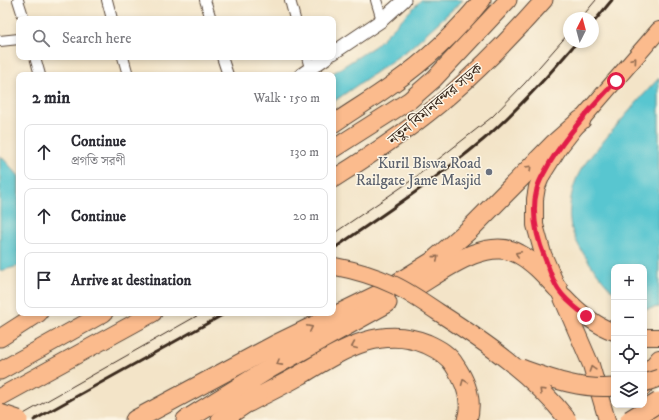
<!DOCTYPE html>
<meta charset="utf-8">
<style>
body{margin:0;font-family:"IM FELL DW Pica","Noto Serif Bengali",serif;background:#f7f7f7;color:#2b2b33}
.controls{position:absolute;right:12px;bottom:12px;display:grid;overflow:hidden;border-radius:8px;box-shadow:0 2px 6px #0003}
.controls button{width:36px;height:36px;display:grid;place-items:center;padding:0;border:0;border-bottom:1px solid #e1e1e2;background:#fff;color:#2b2b33;font:20px sans-serif}
.compass{position:absolute;left:563px;top:12px;width:36px;height:36px;border-radius:50%;background:#fff;box-shadow:0 2px 6px #0003;rotate:6deg}
.stop{position:absolute;width:12px;height:12px;margin:-9px;border:3px solid #e11d48;border-radius:50%;background:#fff}
.stop.end{background:#e11d48;border-color:#fff;box-shadow:0 1px 4px #0008}
.list{margin:0;padding:0;list-style:none}
h2{display:flex;justify-content:space-between;align-items:center;height:52px;margin:0;padding:0 16px;font-size:17px}
h2 small{font-size:13px;font-weight:400;color:#7c7c81}
.list li{display:grid;grid-template-columns:26px 1fr auto;gap:12px;align-items:center;box-sizing:border-box;height:56px;margin:0 8px 8px;padding:0 8px;border:1px solid #e1e1e2;border-radius:8px}
.list b{display:block;font-size:15px;white-space:nowrap}
.list p{margin:0;font-size:13px;white-space:nowrap;color:#7c7c81}
.list em{font-size:13px;font-style:normal;color:#7c7c81}
.icon{flex:none;width:22px;height:22px;fill:none;stroke:currentColor;stroke-width:2;stroke-linecap:round;stroke-linejoin:round}
.map{position:relative;flex:none;width:659px;height:420px;overflow:hidden}
.search{position:absolute;background:#fff;box-shadow:0 2px 6px #0003;left:16px;top:16px;width:320px;height:44px;display:flex;align-items:center;gap:10px;box-sizing:border-box;padding:0 14px;border-radius:8px;color:#7c7c81;font-size:15px}
.panel{position:absolute;background:#fff;box-shadow:0 2px 6px #0003;left:16px;top:72px;width:320px;height:244px;border-radius:8px}
.map>svg:first-child{display:block}
.water{fill:#59c6d0;stroke:#4a7877}
.lines{fill:none;stroke-linecap:round;stroke-linejoin:round}
.minor-casing{stroke:#574638;stroke-width:12}
.tertiary-casing{stroke:#574638;stroke-width:15}
.primary-casing{stroke:#574638;stroke-width:18}
.trunk-casing{stroke:#574638;stroke-width:19}
.motorway-casing{stroke:#574638;stroke-width:21}
.minor{stroke:#fff;stroke-width:10}
.tertiary{stroke:#fff;stroke-width:13}
.primary{stroke:#fbbb8d;stroke-width:16}
.trunk{stroke:#fbbb8d;stroke-width:17}
.motorway{stroke:#fbbb8d;stroke-width:19}
.tram{stroke:#3b2a1e;stroke-width:1}
.rail{stroke:#3b2a1e;stroke-width:3}
.trunk-bridge-casing{stroke:#574638;stroke-width:19;stroke-linecap:butt}
.motorway-bridge-casing{stroke:#574638;stroke-width:21;stroke-linecap:butt}
.trunk-bridge{stroke:#fbbb8d;stroke-width:17}
.motorway-bridge{stroke:#fbbb8d;stroke-width:19}
.oneway{stroke:#916b50}
.route{stroke:#e11d48;stroke-width:5}
.worship-dot{fill:#6b7280;stroke:#fcf5e5;stroke-width:1.5}
.labels{text-anchor:middle;stroke-width:3;stroke-linejoin:round;paint-order:stroke}
.street-label{font-size:15px;fill:#3b2a1e;stroke:#fcf5e5}
.worship-label{font-size:15px;fill:#5b616d;stroke:#fcf5e5;text-anchor:end}
</style>
<div class="map">
<svg width="659" height="420" viewBox="0 0 659 420">
<rect width="100%" height="100%" fill="#fcf5e5"/>
<filter id="ink" filterUnits="userSpaceOnUse"><feTurbulence type="fractalNoise" baseFrequency=".025" numOctaves="2"/><feDisplacementMap in="SourceGraphic" scale="8" xChannelSelector="R" yChannelSelector="G"/><feConvolveMatrix kernelMatrix="1 2 1 2 8 2 1 2 1" color-interpolation-filters="sRGB"/></filter>
<filter id="wash" filterUnits="userSpaceOnUse"><feTurbulence type="fractalNoise" baseFrequency=".012" numOctaves="4" result="noise"/><feDisplacementMap in="SourceGraphic" scale="16" xChannelSelector="R" yChannelSelector="G"/><feGaussianBlur stdDeviation="0.9" result="paint"/><feColorMatrix in="noise" values="0 0 0 0 0 0 0 0 0 0 0 0 0 0 0 0 0 1.4 0 .05"/><feComposite in="paint" operator="in"/></filter>
<g filter="url(#wash)">
<rect width="100%" height="100%" fill="#f3e4c8"/>
<g class="water">
<polygon points="421,0 463,0 409,49 333,102 333,75 330,75 375,46"/>
<path d="M659,78V307L646,309L644,308V267H614V293C598,275 573,245 570,221C568,204 573,182 582,168C589,157 599,147 607,137C624,117 641,97 659,78Z"/>
<polygon points="0,155 19,176 19,266 0,271"/>
</g>
</g>
<g filter="url(#ink)">
<g class="lines">
<defs>
<g id="minor">
<polyline points="18,0 24,19"/>
<polyline points="107,0 112,19"/>
<polyline points="205,0 211,19"/>
<polyline points="290,0 295,19"/>
<polyline points="376,0 382,20"/>
<polyline points="0,41 19,39"/>
<polyline points="35,57 40,75"/>
<polyline points="123,57 128,75"/>
<polyline points="222,57 228,75"/>
<polyline points="307,57 310,68"/>
</g>
<g id="tertiary">
<polyline points="333,53 382,20 404,0"/>
<polyline points="301,75 327,57"/>
</g>
<g id="primary">
<path d="M564,296C578,311 594,325 614,332"/>
<polyline points="644,337 659,337"/>
<polyline points="644,387 647,372 659,358"/>
<polyline points="607,420 591,365 543,254 535,225 535,199 537,187 542,175 559,148 581,120 659,30"/>
</g>
<g id="trunk">
<path d="M333,124C353,110 374,98 394,83C427,60 457,31 482,0"/>
<polyline points="333,149 410,100 434,79 508,0"/>
<path d="M333,179C373,154 414,127 450,95C483,66 515,33 544,0"/>
<polyline points="0,338 39,313"/>
<polyline points="0,371 104,313"/>
<polyline points="0,397 153,313"/>
</g>
<g id="motorway">
<path d="M417,286C443,270 487,236 519,254C534,262 546,276 558,289"/>
<path d="M249,402C266,393 283,385 300,375C339,352 379,324 427,344C438,349 449,355 455,366C466,382 473,401 467,420"/>
<polyline points="135,420 275,345 382,293 432,262 469,230 555,143 581,120"/>
<polyline points="186,420 272,367 387,303"/>
<polyline points="221,420 258,395"/>
<polyline points="658,420 659,419"/>
</g>
</defs>
<use href="#minor" class="minor-casing"/>
<use href="#tertiary" class="tertiary-casing"/>
<use href="#primary" class="primary-casing"/>
<use href="#trunk" class="trunk-casing"/>
<use href="#motorway" class="motorway-casing"/>
<use href="#minor" class="minor"/>
<use href="#tertiary" class="tertiary"/>
<use href="#primary" class="primary"/>
<use href="#trunk" class="trunk"/>
<use href="#motorway" class="motorway"/>
<g class="tram">
<polyline points="581,18 596,0"/>
<polyline points="333,234 412,180 492,117 525,83 569,33"/>
<polyline points="13,420 202,313"/>
</g>
<g class="rail">
<polyline points="593,23 612,0"/>
<path d="M333,249C384,214 435,180 483,140C517,111 548,76 577,42"/>
<polyline points="34,420 226,313"/>
</g>
<defs>
<g id="trunk-bridge">
<path d="M333,266C354,270 375,276 394,285C409,292 423,302 438,312C485,342 533,375 568,420"/>
<path d="M521,368C552,379 581,390 614,387"/>
<polyline points="644,383 659,378"/>
</g>
<g id="motorway-bridge">
<polyline points="0,414 18,420"/>
<polyline points="630,420 659,402"/>
</g>
</defs>
<use href="#trunk-bridge" class="trunk-bridge-casing"/>
<use href="#motorway-bridge" class="motorway-bridge-casing"/>
<use href="#trunk-bridge" class="trunk-bridge"/>
<use href="#motorway-bridge" class="motorway-bridge"/>
</g>
<defs><path id="oneway-chevron" d="M-2-3.5L2.5 0L-2 3.5" fill="none" stroke-width="1.6" stroke-linecap="round" stroke-linejoin="round"/></defs>
<g class="oneway">
<use href="#oneway-chevron" transform="translate(634 60) rotate(-49)"/>
<use href="#oneway-chevron" transform="translate(529 168) rotate(-45)"/>
<use href="#oneway-chevron" transform="translate(518 254) rotate(-153)"/>
<use href="#oneway-chevron" transform="translate(436 258) rotate(-40)"/>
<use href="#oneway-chevron" transform="translate(310 328) rotate(-26)"/>
<use href="#oneway-chevron" transform="translate(354 346) rotate(157)"/>
<use href="#oneway-chevron" transform="translate(279 363) rotate(151)"/>
<use href="#oneway-chevron" transform="translate(592 369) rotate(-108)"/>
<use href="#oneway-chevron" transform="translate(464 382) rotate(-112)"/>
<use href="#oneway-chevron" transform="translate(542 391) rotate(-136)"/>
</g>
</g>
<g class="lines" filter="url(#ink)">
<path class="route" d="M586,316C576,308 565,300 558,289C552,280 549,268 545,258C536,236 531,212 537,189C539,180 545,172 549,164C567,134 592,107 616,81"/>
</g>
<circle class="worship-dot" cx="489" cy="172" r="4"/>
<g class="labels">
<g class="street-label">
<text transform="translate(435 104) rotate(-40)" y="5">নতুন বিমানবন্দর সড়ক</text>
</g>
<g class="worship-label">
<text x="481" y="168">Kuril Biswa Road<tspan x="481" dy="17">Railgate Jame Masjid</tspan></text>
</g>
</g>
</svg>
<div class="controls">
<button>+</button>
<button>−</button>
<button><svg class="icon" aria-label="locate" viewBox="0 0 24 24"><circle cx="12" cy="12" r="6"/><path d="M12 2v4M12 18v4M2 12h4M18 12h4"/></svg></button>
<button><svg class="icon" aria-label="layers" viewBox="0 0 24 24"><path d="M12 4l9 5-9 5-9-5zM3 14l9 5 9-5"/></svg></button>
</div>
<svg class="compass" viewBox="-18 -18 36 36"><path d="M0-13l5 13h-10z" fill="#e53935"/><path d="M0 13l5-13h-10z" fill="#7c7c81"/></svg>
<div class="stop" style="left:616px;top:81px"></div>
<div class="stop end" style="left:586px;top:316px"></div>
<div class="search"><svg class="icon" aria-label="search" viewBox="0 0 24 24"><circle cx="10" cy="10" r="6"/><path d="M15 15l6 6"/></svg>Search here</div>
<section class="panel">
<h2>2 min<small>Walk · 150 m</small></h2>
<ul class="list">
<li><svg class="icon" aria-label="ahead" viewBox="0 0 24 24"><path d="M12 20V5M6 11l6-6 6 6"/></svg><div><b>Continue</b><p>প্রগতি সরণী</p></div><em>130 m</em></li>
<li><svg class="icon" aria-label="ahead" viewBox="0 0 24 24"><path d="M12 20V5M6 11l6-6 6 6"/></svg><div><b>Continue</b></div><em>20 m</em></li>
<li><svg class="icon" aria-label="arrive" viewBox="0 0 24 24"><path d="M6 21V4h12l-3 4 3 4H6"/></svg><div><b>Arrive at destination</b></div></li>
</ul>
</section>
</div>
